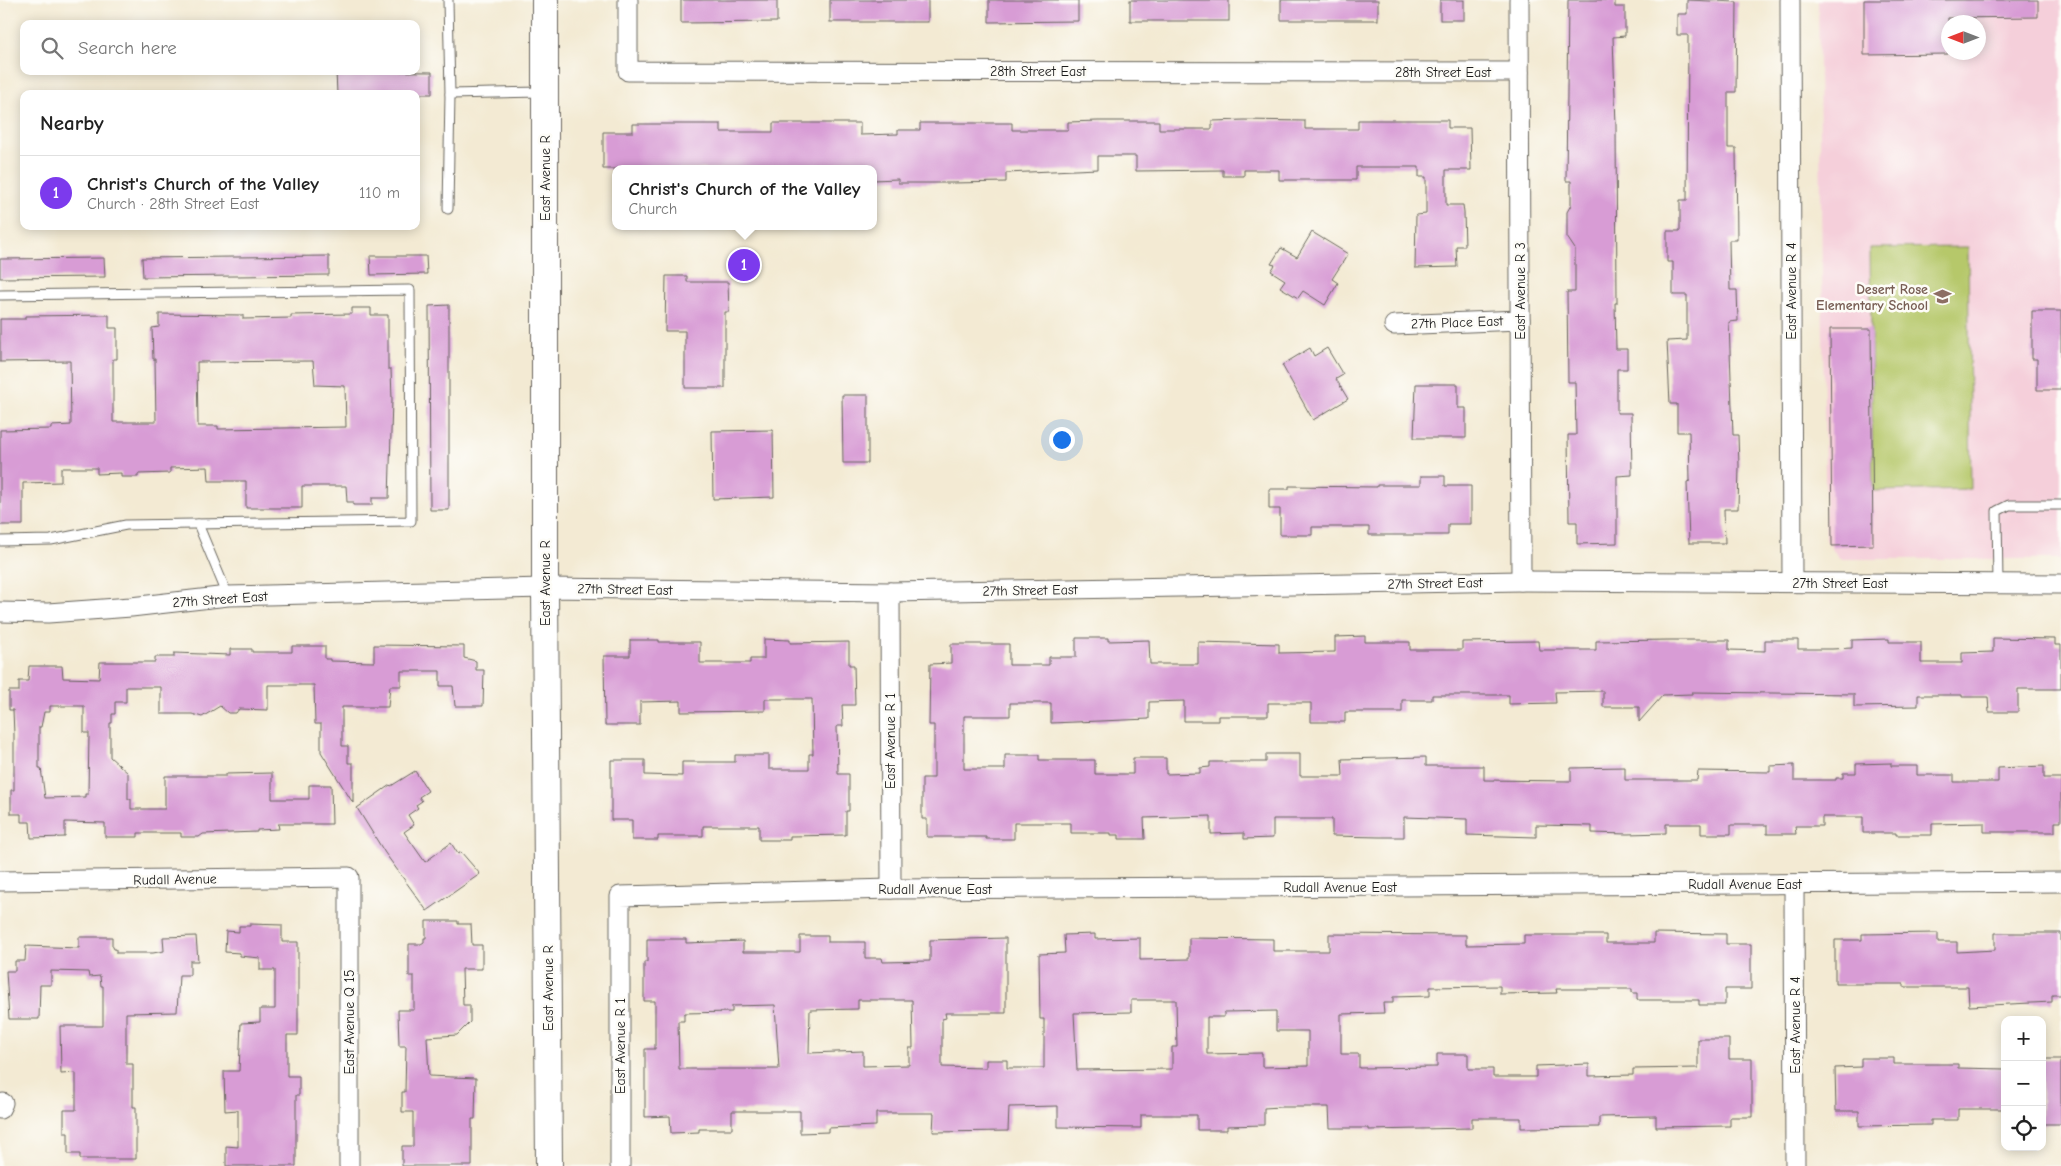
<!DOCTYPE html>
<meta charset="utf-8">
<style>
body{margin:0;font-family:"Comic Neue",sans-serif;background:#f6f6f6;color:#222}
.controls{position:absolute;right:15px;bottom:15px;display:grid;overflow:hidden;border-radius:10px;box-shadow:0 2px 12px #0003}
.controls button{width:45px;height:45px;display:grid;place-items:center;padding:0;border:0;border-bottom:1px solid #e0e0e0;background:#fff;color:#222;font:25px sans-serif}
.compass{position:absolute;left:1941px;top:15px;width:45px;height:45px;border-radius:50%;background:#fff;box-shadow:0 2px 12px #0003;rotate:270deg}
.you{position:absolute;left:1061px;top:439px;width:18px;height:18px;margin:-12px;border:4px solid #fff;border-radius:50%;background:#1a73e8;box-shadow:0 0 0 8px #1a73e833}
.badge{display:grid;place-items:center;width:32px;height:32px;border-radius:50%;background:#7c3aed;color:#fff;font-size:16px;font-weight:700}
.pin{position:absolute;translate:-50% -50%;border:2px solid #fff;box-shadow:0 1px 5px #0006}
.popup{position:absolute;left:612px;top:165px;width:265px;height:65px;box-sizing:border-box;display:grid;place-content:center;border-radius:10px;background:#fff;filter:drop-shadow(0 1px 4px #0005);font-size:16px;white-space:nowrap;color:#767676}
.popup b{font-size:19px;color:#222}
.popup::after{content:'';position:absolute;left:50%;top:100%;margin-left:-10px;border:10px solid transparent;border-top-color:#fff}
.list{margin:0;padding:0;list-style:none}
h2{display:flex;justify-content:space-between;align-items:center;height:65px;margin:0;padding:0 20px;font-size:21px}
h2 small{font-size:16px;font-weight:400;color:#767676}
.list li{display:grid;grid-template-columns:32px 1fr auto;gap:15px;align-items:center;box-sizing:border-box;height:75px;padding:0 20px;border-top:1px solid #e0e0e0}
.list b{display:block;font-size:19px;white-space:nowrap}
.list p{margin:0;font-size:16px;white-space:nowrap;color:#767676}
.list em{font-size:16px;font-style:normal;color:#767676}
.icon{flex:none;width:28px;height:28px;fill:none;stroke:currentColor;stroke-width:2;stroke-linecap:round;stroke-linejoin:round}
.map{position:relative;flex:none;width:2061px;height:1166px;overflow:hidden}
.search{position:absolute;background:#fff;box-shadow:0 2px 12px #0003;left:20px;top:20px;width:400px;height:55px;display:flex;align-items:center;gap:12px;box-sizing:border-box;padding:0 18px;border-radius:10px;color:#767676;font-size:19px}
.panel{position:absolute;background:#fff;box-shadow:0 2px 12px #0003;left:20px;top:90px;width:400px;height:140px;border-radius:10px}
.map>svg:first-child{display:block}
.built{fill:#f5cfda;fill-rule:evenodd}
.green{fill:#b6c86b;stroke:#697244}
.building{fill:#d89cd5;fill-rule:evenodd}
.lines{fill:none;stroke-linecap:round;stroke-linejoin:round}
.lane-casing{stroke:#67645c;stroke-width:11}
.street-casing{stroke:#67645c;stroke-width:21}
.secondary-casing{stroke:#67645c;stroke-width:28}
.lane{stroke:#fff;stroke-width:9}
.street{stroke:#fff;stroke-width:19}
.secondary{stroke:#fff;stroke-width:26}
.labels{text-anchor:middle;stroke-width:5;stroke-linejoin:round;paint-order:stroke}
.street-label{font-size:14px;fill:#1c1c1c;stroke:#fdfcf7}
.education-label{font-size:14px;font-weight:bold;fill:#785e54;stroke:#fdfcf7;text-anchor:end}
</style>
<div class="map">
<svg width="2061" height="1166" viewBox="0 0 2061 1166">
<rect width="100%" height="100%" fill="#fdfcf7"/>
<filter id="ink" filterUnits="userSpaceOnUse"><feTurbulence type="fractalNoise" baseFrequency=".02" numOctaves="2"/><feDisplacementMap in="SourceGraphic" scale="10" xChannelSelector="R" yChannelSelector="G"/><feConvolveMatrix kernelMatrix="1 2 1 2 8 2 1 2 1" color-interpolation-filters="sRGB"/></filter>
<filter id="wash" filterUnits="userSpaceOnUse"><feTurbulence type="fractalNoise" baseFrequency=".0096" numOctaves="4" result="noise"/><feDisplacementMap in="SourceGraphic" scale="20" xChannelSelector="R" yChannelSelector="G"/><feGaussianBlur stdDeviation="1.12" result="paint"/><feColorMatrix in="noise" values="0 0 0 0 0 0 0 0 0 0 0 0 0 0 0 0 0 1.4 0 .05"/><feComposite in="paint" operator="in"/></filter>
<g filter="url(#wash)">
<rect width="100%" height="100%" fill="#f3ead3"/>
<path class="built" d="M1818,0H2061V559H1840L1826,541ZM1948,22H1978V52H1948Z"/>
<polygon class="green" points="1968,247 1971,489 1873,491 1870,248"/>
<g id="blocks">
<g class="building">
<polygon points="681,0 777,0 777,22 681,23"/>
<rect x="830" y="0" width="98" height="22"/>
<polygon points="989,0 1078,0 1078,21 989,22"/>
<rect x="1130" y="0" width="99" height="21"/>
<rect x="1281" y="0" width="97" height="20"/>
<rect x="1440" y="0" width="24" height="20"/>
<polygon points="1568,0 1615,0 1615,7 1625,7 1625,36 1613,37 1616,126 1617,303 1615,303 1616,349 1627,349 1627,369 1617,369 1617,413 1631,413 1632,475 1617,476 1617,543 1577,544 1577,522 1569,522 1568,435 1576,435 1575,382 1568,382 1567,292 1575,292 1575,249 1567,237 1567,212 1571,205 1571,181 1566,181"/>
<polygon points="1687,0 1737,2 1736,92 1728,92 1728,148 1736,148 1737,240 1729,240 1730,290 1737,290 1738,321 1729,322 1733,435 1738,435 1739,466 1738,509 1724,509 1725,543 1689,543 1687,482 1690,481 1689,432 1677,432 1677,404 1670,404 1667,341 1687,340 1687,295 1673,295 1673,262 1667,262 1667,231 1680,231 1680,200 1687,200 1688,35 1677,35 1677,14 1687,14"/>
<polygon points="1864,0 2038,0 2038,17 1948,18 1948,54 1864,55"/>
<polygon points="336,71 432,72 432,94 337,94"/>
<polygon points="1244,120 1305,121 1305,129 1358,129 1358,120 1448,120 1448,128 1470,128 1471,170 1446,170 1446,205 1463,205 1464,213 1465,246 1456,246 1457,267 1415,268 1416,215 1426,214 1426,177 1419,177 1419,167 1356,167 1356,180 1279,180 1279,170 1244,170 1244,176 1223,176 1223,170 1136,171 1136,156 1098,156 1098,169 1006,173 1006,182 952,183 898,183 898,179 873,180 873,169 603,169 603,132 633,132 633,124 721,124 721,132 773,132 773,123 860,123 860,135 898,134 898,130 920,130 920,123 1012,123 1012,130 1068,130 1068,122 1098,121 1159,121 1159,129 1212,129 1212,121"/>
<polygon points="1312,232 1348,254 1332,279 1338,283 1325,305 1303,291 1298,298 1280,287 1285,280 1271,271 1275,265 1271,264 1281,248 1297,257"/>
<polygon points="329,256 329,275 143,277 142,258"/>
<polygon points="370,256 426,256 427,274 371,275"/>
<polygon points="104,258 105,277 0,278 0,259"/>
<polygon points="666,276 687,276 687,282 728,282 729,312 725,312 725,388 685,388 685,331 665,331"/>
<polygon points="449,305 449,510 430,510 429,306"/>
<path d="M352,308H371V315H388V369H391L392,400L389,498H372V505H353V502H347L346,486H302V508H246V481H209L208,467L170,468V473L138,474V477H121V473L97,474V468H61V482L23,483V525H0V430L51,429V426L71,425L70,361L0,362V319H25V316L109,315V328H117V359H113V422H156L155,359H153L152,328L159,327V314L243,315V319L291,318V315L352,314ZM313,361L315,385L345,386L346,427L218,429V426H198L197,362Z"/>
<polygon points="2032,311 2061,311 2061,390 2037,390 2037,359 2032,359"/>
<polygon points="1830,329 1871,329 1873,545 1832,546"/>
<polygon points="1310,348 1314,356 1327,348 1343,375 1336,379 1348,399 1313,420 1282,365"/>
<polygon points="1416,384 1458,384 1458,408 1466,408 1466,438 1414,438"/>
<polygon points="842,395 868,395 868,463 843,463"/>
<polygon points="773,430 774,497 713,499 712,431"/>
<polygon points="1421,476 1445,476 1445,486 1471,486 1471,524 1448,524 1448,535 1369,535 1369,527 1312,527 1312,535 1280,535 1280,509 1269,509 1269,489 1289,489 1289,486 1377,487 1377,485 1421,485"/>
<polygon points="1365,636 1365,642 1410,642 1410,650 1462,650 1462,642 1538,641 1539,650 1596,650 1596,641 1669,640 1729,640 1729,650 1765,651 1765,640 1798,640 1798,649 1832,649 1852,648 1852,640 1889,639 1889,642 1921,642 1921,663 1962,663 1962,653 1993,652 1993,638 2055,639 2055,645 2061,645 2061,689 2018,689 2018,712 1989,712 1988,697 1962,697 1962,695 1918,695 1918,706 1854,707 1854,694 1692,692 1692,694 1663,695 1639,722 1639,707 1603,707 1603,691 1555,692 1556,703 1509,704 1509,695 1432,695 1432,700 1402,700 1402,712 1345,712 1345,722 1311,722 1311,703 1268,703 1268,716 1218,716 1218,721 1184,721 1184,701 1149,702 1149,719 1051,723 1051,703 1010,703 1010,716 964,716 964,769 1005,769 1005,755 1039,755 1039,760 1095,760 1095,774 1133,774 1133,758 1166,758 1166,774 1200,773 1200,768 1210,767 1210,762 1266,762 1266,754 1300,754 1300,776 1343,776 1342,759 1426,757 1426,766 1484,766 1484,780 1571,781 1571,768 1625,767 1625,780 1697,780 1698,771 1770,772 1770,766 1794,765 1794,780 1836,780 1836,778 1843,778 1843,773 1856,773 1856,764 1891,763 1891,766 1917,766 1917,775 1954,775 1954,782 1998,782 1998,768 2044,766 2044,778 2061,778 2061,822 2055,822 2055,832 1984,832 1984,823 1932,824 1932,835 1896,835 1896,833 1863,833 1863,817 1822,817 1822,826 1795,826 1796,834 1767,834 1767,825 1731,825 1731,834 1701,834 1701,824 1666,824 1666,833 1627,834 1592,833 1592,826 1536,825 1536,837 1467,835 1467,819 1404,817 1404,837 1379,837 1332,836 1332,819 1273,819 1273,838 1244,839 1244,833 1211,834 1211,816 1144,818 1145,839 1119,839 1119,835 1111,835 1111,833 1071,833 1071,823 1014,823 1014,839 986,839 986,837 927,837 927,819 922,819 922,778 934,778 934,725 929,725 930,664 951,663 951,644 1009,644 1009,665 1049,665 1049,657 1076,657 1076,638 1108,638 1108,641 1149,640 1150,664 1198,664 1198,642 1279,644 1279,653 1335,652 1335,637"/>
<polygon points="764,639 790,640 790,643 849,642 849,665 854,665 855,705 842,705 843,726 837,726 838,774 849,774 849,811 846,811 846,835 790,836 790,840 759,840 759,826 703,826 703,836 658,836 658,840 632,840 632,820 611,820 611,760 645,760 645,775 682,776 682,762 735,762 735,755 769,755 769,769 809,769 809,754 813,754 812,699 765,699 765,711 681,712 681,701 640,702 640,725 605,725 604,656 630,656 630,640 659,640 659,642 700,642 700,663 750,663 750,659 764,659"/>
<path d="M374,645L464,646V658L476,661V670H484L483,706H455L453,686H440V671H401V686H390L388,707H342V746H348V763H353V803L321,752V724H315L314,685H268V710L239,709L236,713H228L220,706L202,717L192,714H161V687H126V702H115V714H112V723H110V757L128,773V799H131V809H165V776H226V774L272,773V799H309V785H331L332,824H278L279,829L257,830V832L203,834L199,837H181V833H138V837H105V823L65,822V837L31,838L30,822H21V814H11V790H14V735L13,710H9V691H19V681H28L29,666H62L63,678L99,679L100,662H155V657H174V653L230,655V649H252V652H292V646H325V659H330V661L374,662ZM50,706H84V733H89L88,794H85V797L45,798L41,768H39V727H41L44,712H50Z"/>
<polygon points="415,771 428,791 419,797 422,801 416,805 418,808 408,815 414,825 404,832 425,862 451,843 458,854 461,852 480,874 427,911 385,853 357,808 390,785 391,786"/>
<polygon points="426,921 458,921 458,924 471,924 472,945 482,945 482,969 462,969 463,1005 470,1005 470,1022 457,1035 427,1037 429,1076 476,1078 475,1119 472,1119 472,1166 402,1166 402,1146 413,1146 413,1112 402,1112 402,1092 405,1092 406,1046 399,1046 398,1010 414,1010 414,976 409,976 409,944 421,944 424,942 424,938 426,938"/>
<polygon points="250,924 282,925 282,942 298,942 298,1035 287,1035 287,1076 299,1076 299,1095 296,1095 296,1166 226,1166 226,1146 238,1147 238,1110 225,1111 224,1071 239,1071 241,1023 260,1022 260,1009 275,1009 275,970 260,970 260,958 240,956 240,953 225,952 226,931 239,932 239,926 250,926"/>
<path d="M1654,933L1726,934V944H1751V989H1725V1005H1699V1000H1637V993H1632V989H1556L1557,993L1500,994V986L1430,987V996L1393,997V1003H1383L1384,1013L1341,1014V1054H1359V1068L1437,1067V1054H1468V1069H1493V1077H1536V1066L1589,1064V1076L1633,1075V1069L1698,1068V1039H1729V1059H1752V1117H1730V1126L1656,1127V1116L1599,1117V1127L1521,1128V1118H1472V1128L1368,1130V1128H1330L1329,1107H1280L1264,1108V1125L1227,1126V1130H1197V1115H1141V1128L1058,1127V1106L1009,1107L1008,1131L933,1132L934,1113H876V1126L828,1128V1132L800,1133V1111H732V1129H699V1132L671,1133L670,1116L645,1117V1049H655V1001H644V962H647V939H686V943L743,941V952H800V936H828V942H865V958H882L883,962L930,961V940L1006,938V1013H945L946,1018L942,1019V1067L986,1068V1060H1007V1068H1044V1019H1040L1039,954L1065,953L1064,935L1095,934V939L1140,938V960L1189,959V938L1273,939V951H1329V934L1466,935V945L1524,944V935H1606V943H1654ZM858,1000H912L913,1048H909V1065L863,1066V1051L809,1053L810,1010L858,1009ZM1131,1000H1176L1177,1047H1172V1069L1077,1070L1074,1013L1131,1012ZM775,1005L779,1069H679L678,1021H684V1013L732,1012V1006ZM1276,1011V1031H1308V1066L1262,1067V1053L1207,1054V1017H1224V1012Z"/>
<polygon points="1938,933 1938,942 1957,942 1957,952 1995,950 1995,933 2061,933 2061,995 2052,995 2052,1002 1969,1006 1968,987 1904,987 1904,984 1835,984 1835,940 1862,940 1862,934"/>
<polygon points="196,936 198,961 190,961 190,975 179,975 177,1012 126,1013 126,1064 133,1064 133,1107 136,1107 136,1159 80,1159 80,1154 68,1154 68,1133 64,1133 64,1110 76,1110 76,1073 61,1074 60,1026 103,1026 103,986 101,986 100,976 89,977 88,972 51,971 51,985 40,985 39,1019 9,1019 6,971 15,971 15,961 25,961 26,946 79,948 79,937 112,937 112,945 114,949 116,949 116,953 153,953 164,951 163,937"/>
<polygon points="1861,1058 1894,1058 1894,1064 1958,1064 1958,1068 2005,1069 2005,1109 1958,1109 1958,1120 1931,1120 1931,1125 1859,1126 1859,1111 1836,1111 1835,1068 1861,1067"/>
<rect x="2042" y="1059" width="19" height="65"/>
</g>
</g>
</g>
<g filter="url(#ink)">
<use href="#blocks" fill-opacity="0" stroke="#67645c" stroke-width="1"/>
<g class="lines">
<defs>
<g id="lane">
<polyline points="448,0 450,94 448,209"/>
<polyline points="450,94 542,92"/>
<polyline points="0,295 410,290 411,521 126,525 51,540 0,541"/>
<polyline points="198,524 228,596"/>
<polyline points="1998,584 1997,511 2009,505 2061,505"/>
</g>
<g id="street">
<polyline points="628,0 628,71 1519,72"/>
<polyline points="1519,0 1521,581"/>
<polyline points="1790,0 1792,582"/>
<polyline points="1394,325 1520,320"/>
<polyline points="890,592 891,889"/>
<polyline points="0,612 48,613 131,607 228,596 545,588 890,592 1521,581 2061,584"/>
<polyline points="0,881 349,877 349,1166"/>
<polyline points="1794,884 1795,1166"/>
<polyline points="0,1109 3,1103"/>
<polyline points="620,1166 620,896 891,889 2061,882"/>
</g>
<polyline id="secondary" points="545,0 545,588 549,1166"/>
</defs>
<use href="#lane" class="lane-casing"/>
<use href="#street" class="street-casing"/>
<use href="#secondary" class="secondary-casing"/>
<use href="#lane" class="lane"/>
<use href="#street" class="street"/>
<use href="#secondary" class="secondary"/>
</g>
</g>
<defs>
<symbol id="school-bare" viewBox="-9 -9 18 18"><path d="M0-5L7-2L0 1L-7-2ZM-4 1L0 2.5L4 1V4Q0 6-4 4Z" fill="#8d6e63" stroke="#fdfcf7" stroke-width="2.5" paint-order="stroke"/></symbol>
</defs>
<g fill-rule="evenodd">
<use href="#school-bare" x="1930" y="284" width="25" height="25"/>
</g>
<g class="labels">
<g class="street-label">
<text x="1038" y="76">28th Street East</text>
<text x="1443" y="77">28th Street East</text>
<text transform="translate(545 178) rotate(-90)" y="5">East Avenue R</text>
<text transform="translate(1520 291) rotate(-90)" y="5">East Avenue R 3</text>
<text transform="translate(1791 291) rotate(-90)" y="5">East Avenue R 4</text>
<text transform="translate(1457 322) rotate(-2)" y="5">27th Place East</text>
<text transform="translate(545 583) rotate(-90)" y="5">East Avenue R</text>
<text transform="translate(1435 583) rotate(-1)" y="5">27th Street East</text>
<text x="1840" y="588">27th Street East</text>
<text transform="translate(625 589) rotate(1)" y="5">27th Street East</text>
<text transform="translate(1030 590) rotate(-1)" y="5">27th Street East</text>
<text transform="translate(220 599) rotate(-4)" y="5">27th Street East</text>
<text transform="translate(890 741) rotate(-90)" y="5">East Avenue R 1</text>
<text transform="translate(175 879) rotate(-1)" y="5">Rudall Avenue</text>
<text x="1745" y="889">Rudall Avenue East</text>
<text x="1340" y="892">Rudall Avenue East</text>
<text x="935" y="894">Rudall Avenue East</text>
<text transform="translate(548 988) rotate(-90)" y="5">East Avenue R</text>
<text transform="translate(349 1022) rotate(-90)" y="5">East Avenue Q 15</text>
<text transform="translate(1795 1025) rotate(-90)" y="5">East Avenue R 4</text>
<text transform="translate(620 1046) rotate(-90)" y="5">East Avenue R 1</text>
</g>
<g class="education-label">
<text x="1928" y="294">Desert Rose<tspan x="1928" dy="16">Elementary School</tspan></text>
</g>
</g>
</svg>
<div class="controls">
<button>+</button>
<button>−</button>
<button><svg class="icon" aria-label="locate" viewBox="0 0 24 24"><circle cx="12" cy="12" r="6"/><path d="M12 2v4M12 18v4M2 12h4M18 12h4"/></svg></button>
</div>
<svg class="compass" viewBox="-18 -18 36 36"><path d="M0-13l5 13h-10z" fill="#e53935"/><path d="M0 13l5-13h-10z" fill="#767676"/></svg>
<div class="you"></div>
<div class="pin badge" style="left:744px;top:265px">1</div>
<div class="popup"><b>Christ's Church of the Valley</b>Church</div>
<div class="search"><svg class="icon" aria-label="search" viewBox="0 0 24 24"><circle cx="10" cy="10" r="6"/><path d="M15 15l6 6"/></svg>Search here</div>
<section class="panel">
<h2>Nearby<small></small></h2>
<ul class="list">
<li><span class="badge">1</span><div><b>Christ's Church of the Valley</b><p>Church · 28th Street East</p></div><em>110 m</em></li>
</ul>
</section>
</div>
